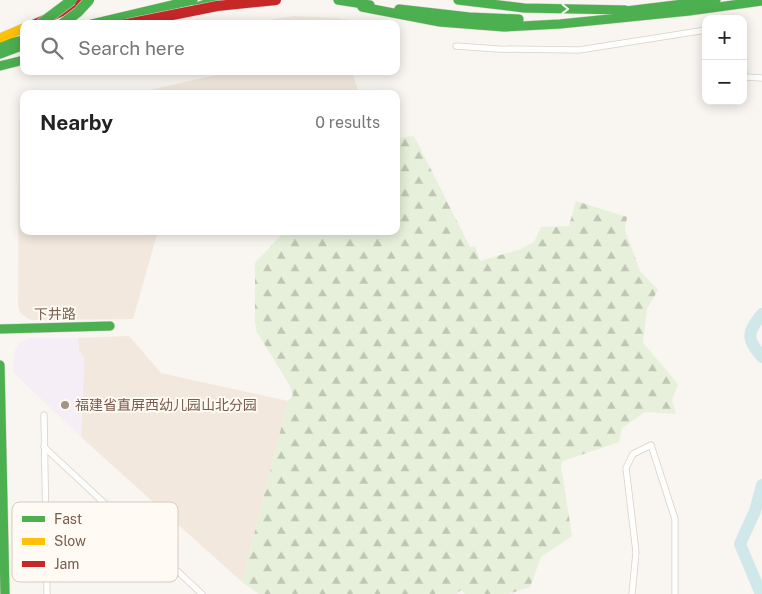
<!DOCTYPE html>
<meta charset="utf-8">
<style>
body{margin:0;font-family:"Public Sans","Noto Sans SC",sans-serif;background:#f6f6f6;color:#222}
.controls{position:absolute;right:15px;top:15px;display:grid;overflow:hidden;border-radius:10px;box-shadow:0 2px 12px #0003}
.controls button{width:45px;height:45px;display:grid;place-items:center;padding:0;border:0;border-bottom:1px solid #e0e0e0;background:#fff;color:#222;font:25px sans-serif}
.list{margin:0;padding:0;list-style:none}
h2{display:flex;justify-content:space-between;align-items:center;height:65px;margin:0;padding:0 20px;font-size:21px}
h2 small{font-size:16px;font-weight:400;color:#767676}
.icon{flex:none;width:28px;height:28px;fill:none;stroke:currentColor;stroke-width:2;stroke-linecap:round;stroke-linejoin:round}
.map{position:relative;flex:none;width:762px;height:594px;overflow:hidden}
.search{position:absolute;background:#fff;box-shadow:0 2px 12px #0003;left:20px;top:20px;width:380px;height:55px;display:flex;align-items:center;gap:12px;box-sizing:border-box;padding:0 18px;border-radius:10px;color:#767676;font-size:19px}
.panel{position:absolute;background:#fff;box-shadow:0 2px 12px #0003;left:20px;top:90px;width:380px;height:145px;border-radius:10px}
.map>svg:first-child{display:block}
.residential{fill:#f2e8de}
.education{fill:#f6eef6}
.forest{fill:url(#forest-firs)}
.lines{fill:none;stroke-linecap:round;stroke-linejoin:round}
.river{stroke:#d0e8ea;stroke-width:12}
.street-casing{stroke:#d7d1cb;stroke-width:7}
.fast-casing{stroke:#d9d2cb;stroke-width:10}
.slow-casing{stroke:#d9d2cb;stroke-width:10}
.jam-casing{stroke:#d9d2cb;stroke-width:10}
.street{stroke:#fefefd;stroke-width:5.5}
.fast{stroke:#4caf50;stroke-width:9}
.slow{stroke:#ffc107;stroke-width:9}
.jam{stroke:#c62828;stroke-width:9}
.fast-bridge-casing{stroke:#dad1cc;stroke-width:11;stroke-linecap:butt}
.jam-bridge-casing{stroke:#dad1cc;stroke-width:11;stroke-linecap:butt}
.fast-bridge{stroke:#4caf50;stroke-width:10}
.jam-bridge{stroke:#c62828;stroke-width:10}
.oneway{stroke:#fffaf3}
.poi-dot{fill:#a69286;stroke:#fffaf3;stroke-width:2}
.labels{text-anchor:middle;stroke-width:4;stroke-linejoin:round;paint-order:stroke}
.street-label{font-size:14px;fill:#7a5c4d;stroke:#fffaf3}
.poi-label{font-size:14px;fill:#7a5c4d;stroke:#fffaf3;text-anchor:start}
.key{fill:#fffaf3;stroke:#d7cbc1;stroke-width:1}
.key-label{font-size:14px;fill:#7a5c4d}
</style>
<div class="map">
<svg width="762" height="594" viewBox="0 0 762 594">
<defs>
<pattern id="forest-firs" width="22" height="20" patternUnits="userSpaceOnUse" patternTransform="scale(1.25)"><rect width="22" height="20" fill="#e7f0db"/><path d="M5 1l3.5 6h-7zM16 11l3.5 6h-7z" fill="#c0c6b4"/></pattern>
</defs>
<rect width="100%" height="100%" fill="#f9f5f0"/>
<g class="residential">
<polygon points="294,16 336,18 378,24 243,24"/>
<polygon points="234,71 352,71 359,94 132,94"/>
<polygon points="24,119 24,231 158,231 133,319 34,320 28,319 20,313 18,304 19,120"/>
<polygon points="129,336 161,373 288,401 242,582 81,437 84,358 79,351 78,338"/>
</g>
<polygon class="education" points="29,338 78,338 79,350 84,358 81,437 13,372 15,350 21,342"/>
<polygon class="forest" points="414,136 470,247 475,246 480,261 521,249 534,242 541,227 569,226 576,201 627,217 625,230 640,271 658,290 647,309 643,343 678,384 672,400 676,414 645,412 622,428 619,442 563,461 561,466 572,536 541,557 530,587 508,594 465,594 461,590 456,594 259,594 242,582 288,401 293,395 290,386 257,332 255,323 255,263 285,231 396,231 396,147 398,138"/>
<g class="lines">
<g class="river">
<path d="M762,314C747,333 746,338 762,357"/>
<polyline points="761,594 740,544 755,511 762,485"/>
</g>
<defs>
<g id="street">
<polyline points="456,46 498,49 579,50 706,30"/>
<polyline points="743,68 745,77 762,78"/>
<polyline points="44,415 47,594"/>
<polyline points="44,447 202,594"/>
<polyline points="632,594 636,552 626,468 633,454 651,445 675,519 675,594"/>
</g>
<g id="fast">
<polyline points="338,0 370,5"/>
<polyline points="458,0 524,8 625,10"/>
<polyline points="197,7 217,0"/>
<polyline points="362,7 440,22 504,27 560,24 689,11 762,1"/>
<polyline points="399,9 469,17 519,19"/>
<polyline points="618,12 716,0"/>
<polyline points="92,24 193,0"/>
<polyline points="0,45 24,40"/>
<polyline points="0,54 24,45"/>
<polyline points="0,66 24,60"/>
<polyline points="0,329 110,326"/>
<polyline points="0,365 5,594"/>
</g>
<polyline id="slow" points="0,38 24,28"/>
<polyline id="jam" points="34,24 89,0"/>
</defs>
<use href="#street" class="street-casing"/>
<use href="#fast" class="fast-casing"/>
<use href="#slow" class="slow-casing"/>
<use href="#jam" class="jam-casing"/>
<use href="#street" class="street"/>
<use href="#fast" class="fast"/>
<use href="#slow" class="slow"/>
<use href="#jam" class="jam"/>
<defs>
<g id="fast-bridge">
<polyline points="40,24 72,0"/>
<polyline points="62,24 78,12 89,0"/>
</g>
<polyline id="jam-bridge" points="127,24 217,6 276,0"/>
</defs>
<use href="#fast-bridge" class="fast-bridge-casing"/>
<use href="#jam-bridge" class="jam-bridge-casing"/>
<use href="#fast-bridge" class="fast-bridge"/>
<use href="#jam-bridge" class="jam-bridge"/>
</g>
<defs><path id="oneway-chevron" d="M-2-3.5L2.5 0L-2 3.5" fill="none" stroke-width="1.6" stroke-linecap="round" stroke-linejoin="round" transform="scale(1.25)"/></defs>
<use class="oneway" href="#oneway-chevron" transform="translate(565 9) rotate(1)"/>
<circle class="poi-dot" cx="65" cy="405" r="5"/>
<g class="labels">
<g class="street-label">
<text transform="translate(55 314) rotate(-1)" y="5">下井路</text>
</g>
<g class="poi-label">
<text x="75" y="410">福建省直屏西幼儿园山北分园</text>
</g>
</g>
<rect x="12" y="502" width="166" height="80" rx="8" class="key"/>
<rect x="22" y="516" width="23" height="6" fill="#4caf50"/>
<rect x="22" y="538" width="23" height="7" fill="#ffc107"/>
<rect x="22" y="561" width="23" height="6" fill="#c62828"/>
<g class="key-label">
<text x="54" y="524">Fast</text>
<text x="54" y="546">Slow</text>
<text x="54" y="569">Jam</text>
</g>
</svg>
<div class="controls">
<button>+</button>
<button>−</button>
</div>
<div class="search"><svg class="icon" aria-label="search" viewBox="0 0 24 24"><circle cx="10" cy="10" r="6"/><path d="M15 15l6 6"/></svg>Search here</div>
<section class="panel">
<h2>Nearby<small>0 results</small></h2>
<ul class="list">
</ul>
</section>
</div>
